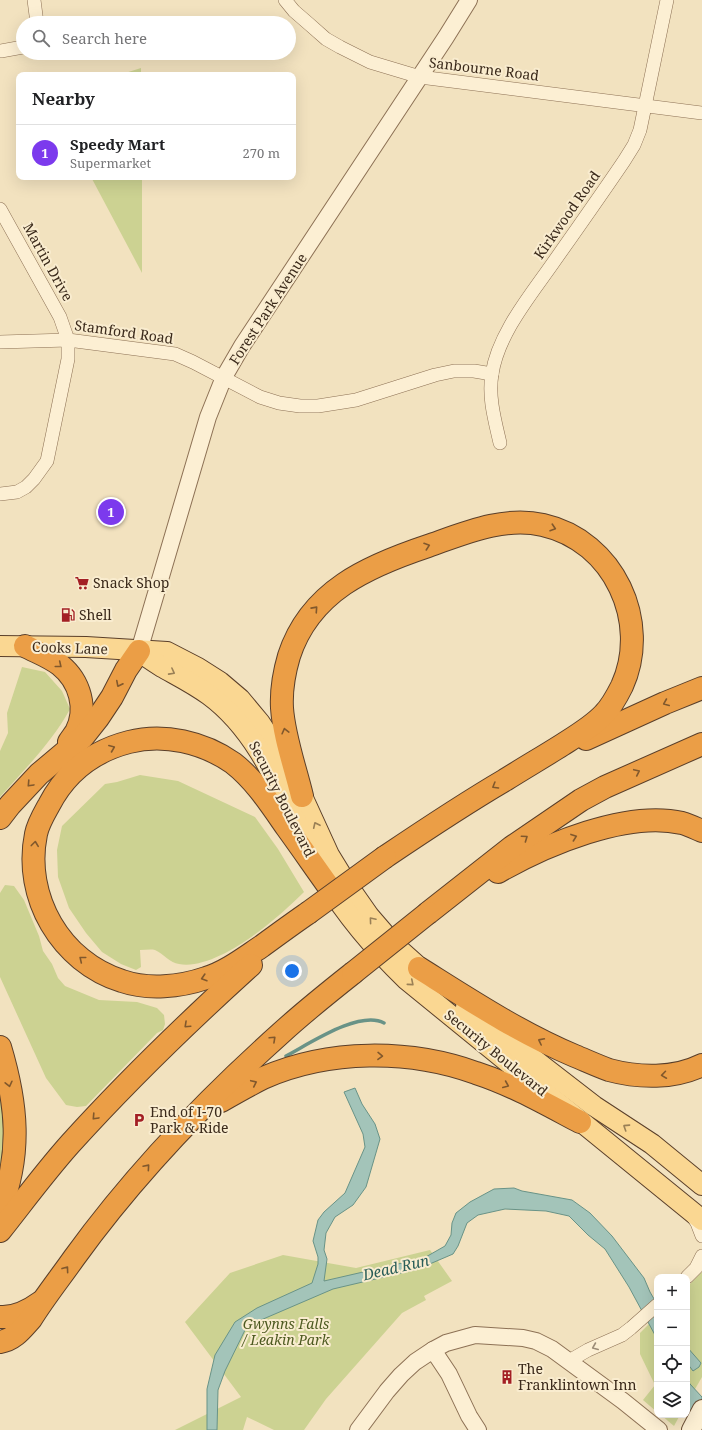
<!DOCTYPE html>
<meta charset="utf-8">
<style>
body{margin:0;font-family:"Noto Serif",serif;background:#f6f6f6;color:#202124}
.controls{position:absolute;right:12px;bottom:12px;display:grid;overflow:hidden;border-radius:8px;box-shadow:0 4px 16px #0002}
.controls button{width:36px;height:36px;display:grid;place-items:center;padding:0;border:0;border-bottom:1px solid #e0e0e0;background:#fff;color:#202124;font:20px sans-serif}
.you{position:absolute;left:292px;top:971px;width:14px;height:14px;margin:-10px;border:3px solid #fff;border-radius:50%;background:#1a73e8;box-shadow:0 0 0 6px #1a73e833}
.badge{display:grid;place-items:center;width:26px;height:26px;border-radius:50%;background:#7c3aed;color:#fff;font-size:13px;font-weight:700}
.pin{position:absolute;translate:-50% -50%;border:2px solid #fff;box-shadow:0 1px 4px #0006}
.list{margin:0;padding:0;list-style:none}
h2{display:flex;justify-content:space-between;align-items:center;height:52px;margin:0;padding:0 16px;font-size:17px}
h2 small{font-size:13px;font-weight:400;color:#757577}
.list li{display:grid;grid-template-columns:26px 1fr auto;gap:12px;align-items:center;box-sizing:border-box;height:56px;padding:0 16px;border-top:1px solid #e0e0e0}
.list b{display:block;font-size:15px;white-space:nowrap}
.list p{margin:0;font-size:13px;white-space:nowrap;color:#757577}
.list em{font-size:13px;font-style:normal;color:#757577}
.icon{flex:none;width:22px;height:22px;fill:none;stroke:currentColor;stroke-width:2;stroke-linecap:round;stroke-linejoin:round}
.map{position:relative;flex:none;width:702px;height:1430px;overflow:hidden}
.search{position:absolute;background:#fff;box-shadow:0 4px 16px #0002;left:16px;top:16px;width:280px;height:44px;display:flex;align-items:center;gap:10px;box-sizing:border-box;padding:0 14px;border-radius:22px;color:#757577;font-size:15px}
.panel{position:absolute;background:#fff;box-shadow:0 4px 16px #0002;left:16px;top:72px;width:280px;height:108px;border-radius:8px}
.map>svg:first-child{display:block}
.green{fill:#ccd292}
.water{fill:#a3c4b9;stroke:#699387}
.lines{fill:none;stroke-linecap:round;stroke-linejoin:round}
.stream{stroke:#699387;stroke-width:3.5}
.minor-casing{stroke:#8d7155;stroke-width:14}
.tertiary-casing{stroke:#8d7155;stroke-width:18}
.secondary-casing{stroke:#6f5239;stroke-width:20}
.primary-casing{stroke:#5a3f2a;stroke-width:22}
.motorway-casing{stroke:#5a3f2a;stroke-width:24}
.minor{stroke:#fcefd3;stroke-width:13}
.tertiary{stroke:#fcefd3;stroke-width:16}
.secondary{stroke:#fcefd3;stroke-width:18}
.primary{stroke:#fad792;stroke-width:20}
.motorway{stroke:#eb9e46;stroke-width:22}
.motorway-bridge-casing{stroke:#5a3f2a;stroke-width:24;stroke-linecap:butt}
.motorway-bridge{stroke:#eb9e46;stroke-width:22}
.oneway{stroke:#81582c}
.oneway2{stroke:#9a8056}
.oneway3{stroke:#9c8c77}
.labels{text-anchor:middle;stroke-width:4;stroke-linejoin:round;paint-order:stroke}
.street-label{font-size:14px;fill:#3b2a1b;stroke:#f9eccf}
.poi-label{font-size:14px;fill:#3b2a1b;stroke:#f9eccf;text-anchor:start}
.park-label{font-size:14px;font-style:italic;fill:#4d5a20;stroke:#f9eccf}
.water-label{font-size:15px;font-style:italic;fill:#295d58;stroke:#f9eccf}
</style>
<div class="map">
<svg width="702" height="1430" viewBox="0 0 702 1430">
<rect width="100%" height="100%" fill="#f2e2bf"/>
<g class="green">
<polygon points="141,68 141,75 119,75"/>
<polygon points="91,177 142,177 142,273"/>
<path d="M22,667L45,672L62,691L70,709C52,742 25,769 0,797V751L8,733L7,713Z"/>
<path d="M140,775L178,781L255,817L278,849L304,892C278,918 218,971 179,964C170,963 164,954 155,950C151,949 145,950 140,950L141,967L136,970L121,964L102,952L86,933L69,908L58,877L57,850L62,826L105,784L117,782Z"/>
<polygon points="5,885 14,886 24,900 39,936 43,951 52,964 58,978 65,986 99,1000 137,1002 157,1008 164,1015 165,1024 163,1030 157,1033 86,1106 77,1107 66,1105 46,1078 0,977 0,893"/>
<polygon points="0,1093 4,1125 4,1154 0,1170"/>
<polygon points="430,1250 452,1281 424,1296 426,1300 402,1313 326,1399 304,1430 274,1430 247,1417 243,1430 175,1430 241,1397 185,1322 230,1273 283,1255 356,1268"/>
<polygon points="702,1272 702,1377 687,1403 687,1287"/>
<polygon points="657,1316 657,1412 643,1400 655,1385 640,1354 640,1333"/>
<polygon points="661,1415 680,1415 674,1426"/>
</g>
<g class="water">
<polygon points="355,1088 362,1104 375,1124 380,1139 366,1187 353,1205 335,1217 326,1233 324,1250 327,1259 324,1281 424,1258 445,1246 451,1235 452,1223 456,1213 470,1202 494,1189 514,1188 522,1191 572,1200 590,1213 612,1236 644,1278 650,1292 657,1304 657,1348 655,1335 629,1287 605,1249 588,1235 569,1216 546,1211 505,1209 478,1215 467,1223 458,1246 453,1254 418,1269 333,1289 247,1326 225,1371 218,1390 217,1430 207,1430 207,1389 215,1355 235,1322 257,1308 312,1283 318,1264 318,1257 313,1241 318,1220 324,1212 345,1193 365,1147 363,1134 344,1092"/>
<polygon points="687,1347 701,1363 699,1367 693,1371 687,1363"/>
<polygon points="687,1379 690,1384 702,1397 702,1425 687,1406"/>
</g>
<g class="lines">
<path class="stream" d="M286,1056C309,1044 359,1010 384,1023"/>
<defs>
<g id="minor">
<polyline points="34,0 37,23"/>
<polyline points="285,0 294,11 309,24 326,39 340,47 370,62 420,77 702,113"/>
<polyline points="1,51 23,47"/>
<polyline points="0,209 60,317 68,340 68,359 47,461 34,479 26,487 17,492 0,494"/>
<polyline points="0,342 68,340 175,354 193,362 260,397 279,403 300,406 318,406 356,400 435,375 454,371 474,371 492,374"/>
<path d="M500,443C495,421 488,397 492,374C498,334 530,296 553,263C577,229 601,195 624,161L634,145L640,130L667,0"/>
<polyline points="692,1215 697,1223 702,1236"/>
<polyline points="687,1277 696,1268 702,1256"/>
<polyline points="569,1361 588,1350 622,1335 631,1328 657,1305"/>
</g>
<g id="tertiary">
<polyline points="139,651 208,417 224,377 242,346 446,37 469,0"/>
<polyline points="433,1350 449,1374 469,1416 478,1430"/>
<polyline points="358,1430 387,1391 401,1375 415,1362 433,1350 446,1343 475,1335 523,1338 536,1341 552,1349 623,1401 659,1430"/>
</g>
<polyline id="secondary" points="691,1430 702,1409"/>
<g id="primary">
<polyline points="0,646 86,647 167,652 198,668 220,682 240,699 260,723 279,752 302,796 329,855 348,886 369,916 394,945 432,979"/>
<path d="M139,651C146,657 154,662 162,667C178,676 194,684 209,695C258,731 280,790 306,843"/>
<path d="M325,880C348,918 376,950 407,980L702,1220"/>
<polyline points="466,1007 594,1106 652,1144 702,1185"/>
</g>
<g id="motorway">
<path d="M25,646C36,652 50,657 60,665C80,681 88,709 76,732C74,735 71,739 69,742"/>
<polyline points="586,739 665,703 702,688"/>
<path d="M302,796C295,767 284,737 282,708C281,690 284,673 289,656C310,591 368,566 428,546C465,533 504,516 543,525C614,541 651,622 622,686C617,696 612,706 604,714C593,726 576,736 562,745C543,757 524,768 505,780C464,804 425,830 385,857"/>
<polyline points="0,818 10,805 39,774 83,737 98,718 112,697 126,670 139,651"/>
<path d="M498,872C545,845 627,810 682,823C689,825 695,828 702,831"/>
<path d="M308,913C292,924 277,935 262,946C244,958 226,972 206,978C180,987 148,990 122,981C61,962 23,897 36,834C38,824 44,814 49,805C66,772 94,751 129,742C164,733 203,742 233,763C255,780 271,805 287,828C303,850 318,872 334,894"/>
<polyline points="428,913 512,847 581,800 605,787 702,744"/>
<path d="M419,968C470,1000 520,1033 575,1056C587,1061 598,1066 609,1070C639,1078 674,1079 702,1065"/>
<path d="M0,1047C17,1104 22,1153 0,1210"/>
<path d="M221,1101C235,1093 249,1085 263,1078C329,1049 409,1049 476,1073C513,1085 546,1104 580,1122"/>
<path d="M0,1231C23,1202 45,1172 70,1144C127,1081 188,1022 251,965"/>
<path d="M0,1317C14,1318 30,1310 41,1302"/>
<path d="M0,1342C14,1340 22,1329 31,1319C44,1298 60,1278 74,1258C134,1175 205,1101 281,1033C304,1012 329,992 353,973"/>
</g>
</defs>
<use href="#minor" class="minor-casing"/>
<use href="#tertiary" class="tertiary-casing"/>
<use href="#secondary" class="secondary-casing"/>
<use href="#primary" class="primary-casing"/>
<use href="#motorway" class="motorway-casing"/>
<use href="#minor" class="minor"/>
<use href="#tertiary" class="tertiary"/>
<use href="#secondary" class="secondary"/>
<use href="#primary" class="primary"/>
<use href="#motorway" class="motorway"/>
<defs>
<g id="motorway-bridge">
<polyline points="308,913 385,857"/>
<polyline points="353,973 428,913"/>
</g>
</defs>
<use href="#motorway-bridge" class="motorway-bridge-casing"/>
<use href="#motorway-bridge" class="motorway-bridge"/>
</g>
<defs><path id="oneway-chevron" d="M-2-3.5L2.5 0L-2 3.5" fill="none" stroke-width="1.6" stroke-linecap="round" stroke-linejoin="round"/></defs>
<g class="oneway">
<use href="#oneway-chevron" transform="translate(553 528) rotate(18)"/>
<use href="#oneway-chevron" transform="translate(427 546) rotate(-19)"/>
<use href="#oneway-chevron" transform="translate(315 609) rotate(-48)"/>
<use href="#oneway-chevron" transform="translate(59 665) rotate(39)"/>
<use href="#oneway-chevron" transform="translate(119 684) rotate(117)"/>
<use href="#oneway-chevron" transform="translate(666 703) rotate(157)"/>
<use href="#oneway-chevron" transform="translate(285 731) rotate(-104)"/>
<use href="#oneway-chevron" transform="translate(112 748) rotate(-22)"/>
<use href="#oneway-chevron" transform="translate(637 772) rotate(-25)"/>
<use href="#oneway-chevron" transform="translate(30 784) rotate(133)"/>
<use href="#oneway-chevron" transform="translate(495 786) rotate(149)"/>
<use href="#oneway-chevron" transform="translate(574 837) rotate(-20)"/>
<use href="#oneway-chevron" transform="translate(525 838) rotate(-35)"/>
<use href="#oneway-chevron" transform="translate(35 844) rotate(-83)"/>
<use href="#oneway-chevron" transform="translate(82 959) rotate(-141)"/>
<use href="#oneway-chevron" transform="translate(204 978) rotate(163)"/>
<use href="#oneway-chevron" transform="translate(187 1025) rotate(137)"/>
<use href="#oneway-chevron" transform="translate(273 1039) rotate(-43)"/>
<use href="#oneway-chevron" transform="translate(541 1041) rotate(-153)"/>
<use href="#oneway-chevron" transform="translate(380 1056) rotate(1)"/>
<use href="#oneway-chevron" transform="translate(664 1075) rotate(172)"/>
<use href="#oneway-chevron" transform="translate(254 1083) rotate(-25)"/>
<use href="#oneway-chevron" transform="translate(9 1084) rotate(77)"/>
<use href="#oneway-chevron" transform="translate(506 1085) rotate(23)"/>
<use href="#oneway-chevron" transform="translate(95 1117) rotate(133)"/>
<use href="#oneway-chevron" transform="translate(147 1167) rotate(-49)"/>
<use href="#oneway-chevron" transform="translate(66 1269) rotate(-54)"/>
</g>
<g class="oneway2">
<use href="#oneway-chevron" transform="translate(172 672) rotate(28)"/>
<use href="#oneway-chevron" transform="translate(316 825) rotate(-115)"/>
<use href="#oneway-chevron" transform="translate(372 920) rotate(-130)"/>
<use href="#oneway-chevron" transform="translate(411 983) rotate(40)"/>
<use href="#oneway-chevron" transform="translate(626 1127) rotate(-147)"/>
</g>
<use class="oneway3" href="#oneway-chevron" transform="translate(595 1347) rotate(157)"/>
<defs>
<symbol id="supermarket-bare" viewBox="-9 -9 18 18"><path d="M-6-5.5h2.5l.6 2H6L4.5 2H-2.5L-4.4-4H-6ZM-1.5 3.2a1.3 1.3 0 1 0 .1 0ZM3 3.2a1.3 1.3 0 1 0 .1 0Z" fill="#a31f24" stroke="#f9eccf" stroke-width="2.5" paint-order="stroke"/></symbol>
<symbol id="fuel-bare" viewBox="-9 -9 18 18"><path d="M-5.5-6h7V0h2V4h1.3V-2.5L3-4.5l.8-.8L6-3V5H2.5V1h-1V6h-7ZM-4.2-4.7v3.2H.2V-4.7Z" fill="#a31f24" stroke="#f9eccf" stroke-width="2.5" paint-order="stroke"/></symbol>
<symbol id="parking-bare" viewBox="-9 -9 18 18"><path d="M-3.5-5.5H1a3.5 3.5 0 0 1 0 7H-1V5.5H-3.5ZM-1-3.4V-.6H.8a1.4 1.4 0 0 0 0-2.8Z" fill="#a31f24" stroke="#f9eccf" stroke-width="2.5" paint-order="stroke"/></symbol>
<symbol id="building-bare" viewBox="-9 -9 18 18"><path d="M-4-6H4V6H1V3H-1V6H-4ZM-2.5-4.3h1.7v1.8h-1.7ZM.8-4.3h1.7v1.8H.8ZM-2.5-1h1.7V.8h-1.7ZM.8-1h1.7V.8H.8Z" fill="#a31f24" stroke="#f9eccf" stroke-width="2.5" paint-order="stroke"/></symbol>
</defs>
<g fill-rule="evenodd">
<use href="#supermarket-bare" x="72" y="573" width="20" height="20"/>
<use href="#fuel-bare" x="58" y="605" width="20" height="20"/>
<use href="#parking-bare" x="129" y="1110" width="20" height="20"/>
<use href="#building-bare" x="497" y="1367" width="20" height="20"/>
</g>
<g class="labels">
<g class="street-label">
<text transform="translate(484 69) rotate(7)" y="5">Sanbourne Road</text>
<text transform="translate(567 215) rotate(-55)" y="5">Kirkwood Road</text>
<text transform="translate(48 262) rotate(61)" y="5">Martin Drive</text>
<text transform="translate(268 309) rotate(-57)" y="5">Forest Park Avenue</text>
<text transform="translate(124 332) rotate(8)" y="5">Stamford Road</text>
<text transform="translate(70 648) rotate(2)" y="5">Cooks Lane</text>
<text transform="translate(282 799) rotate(63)" y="5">Security Boulevard</text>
<text transform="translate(496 1053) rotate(39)" y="5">Security Boulevard</text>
</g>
<g class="poi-label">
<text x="93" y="588">Snack Shop</text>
<text x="79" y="620">Shell</text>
<text x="150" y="1117">End of I-70<tspan x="150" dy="16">Park &amp; Ride</tspan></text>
<text x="518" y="1374">The<tspan x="518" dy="16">Franklintown Inn</tspan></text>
</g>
<g class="park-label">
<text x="286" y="1329">Gwynns Falls<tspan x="286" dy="16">/ Leakin Park</tspan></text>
</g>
<g class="water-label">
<text transform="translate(396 1268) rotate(-13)" y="5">Dead Run</text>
</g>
</g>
</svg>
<div class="controls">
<button>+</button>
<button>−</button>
<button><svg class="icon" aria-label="locate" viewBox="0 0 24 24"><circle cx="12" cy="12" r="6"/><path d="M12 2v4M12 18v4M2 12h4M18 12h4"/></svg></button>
<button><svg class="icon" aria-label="layers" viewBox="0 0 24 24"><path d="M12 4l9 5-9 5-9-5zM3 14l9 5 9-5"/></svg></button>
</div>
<div class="you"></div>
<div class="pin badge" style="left:111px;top:512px">1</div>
<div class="search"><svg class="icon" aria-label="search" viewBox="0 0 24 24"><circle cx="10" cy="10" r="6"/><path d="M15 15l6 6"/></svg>Search here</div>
<section class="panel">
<h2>Nearby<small></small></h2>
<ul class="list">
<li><span class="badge">1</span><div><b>Speedy Mart</b><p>Supermarket</p></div><em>270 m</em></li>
</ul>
</section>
</div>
